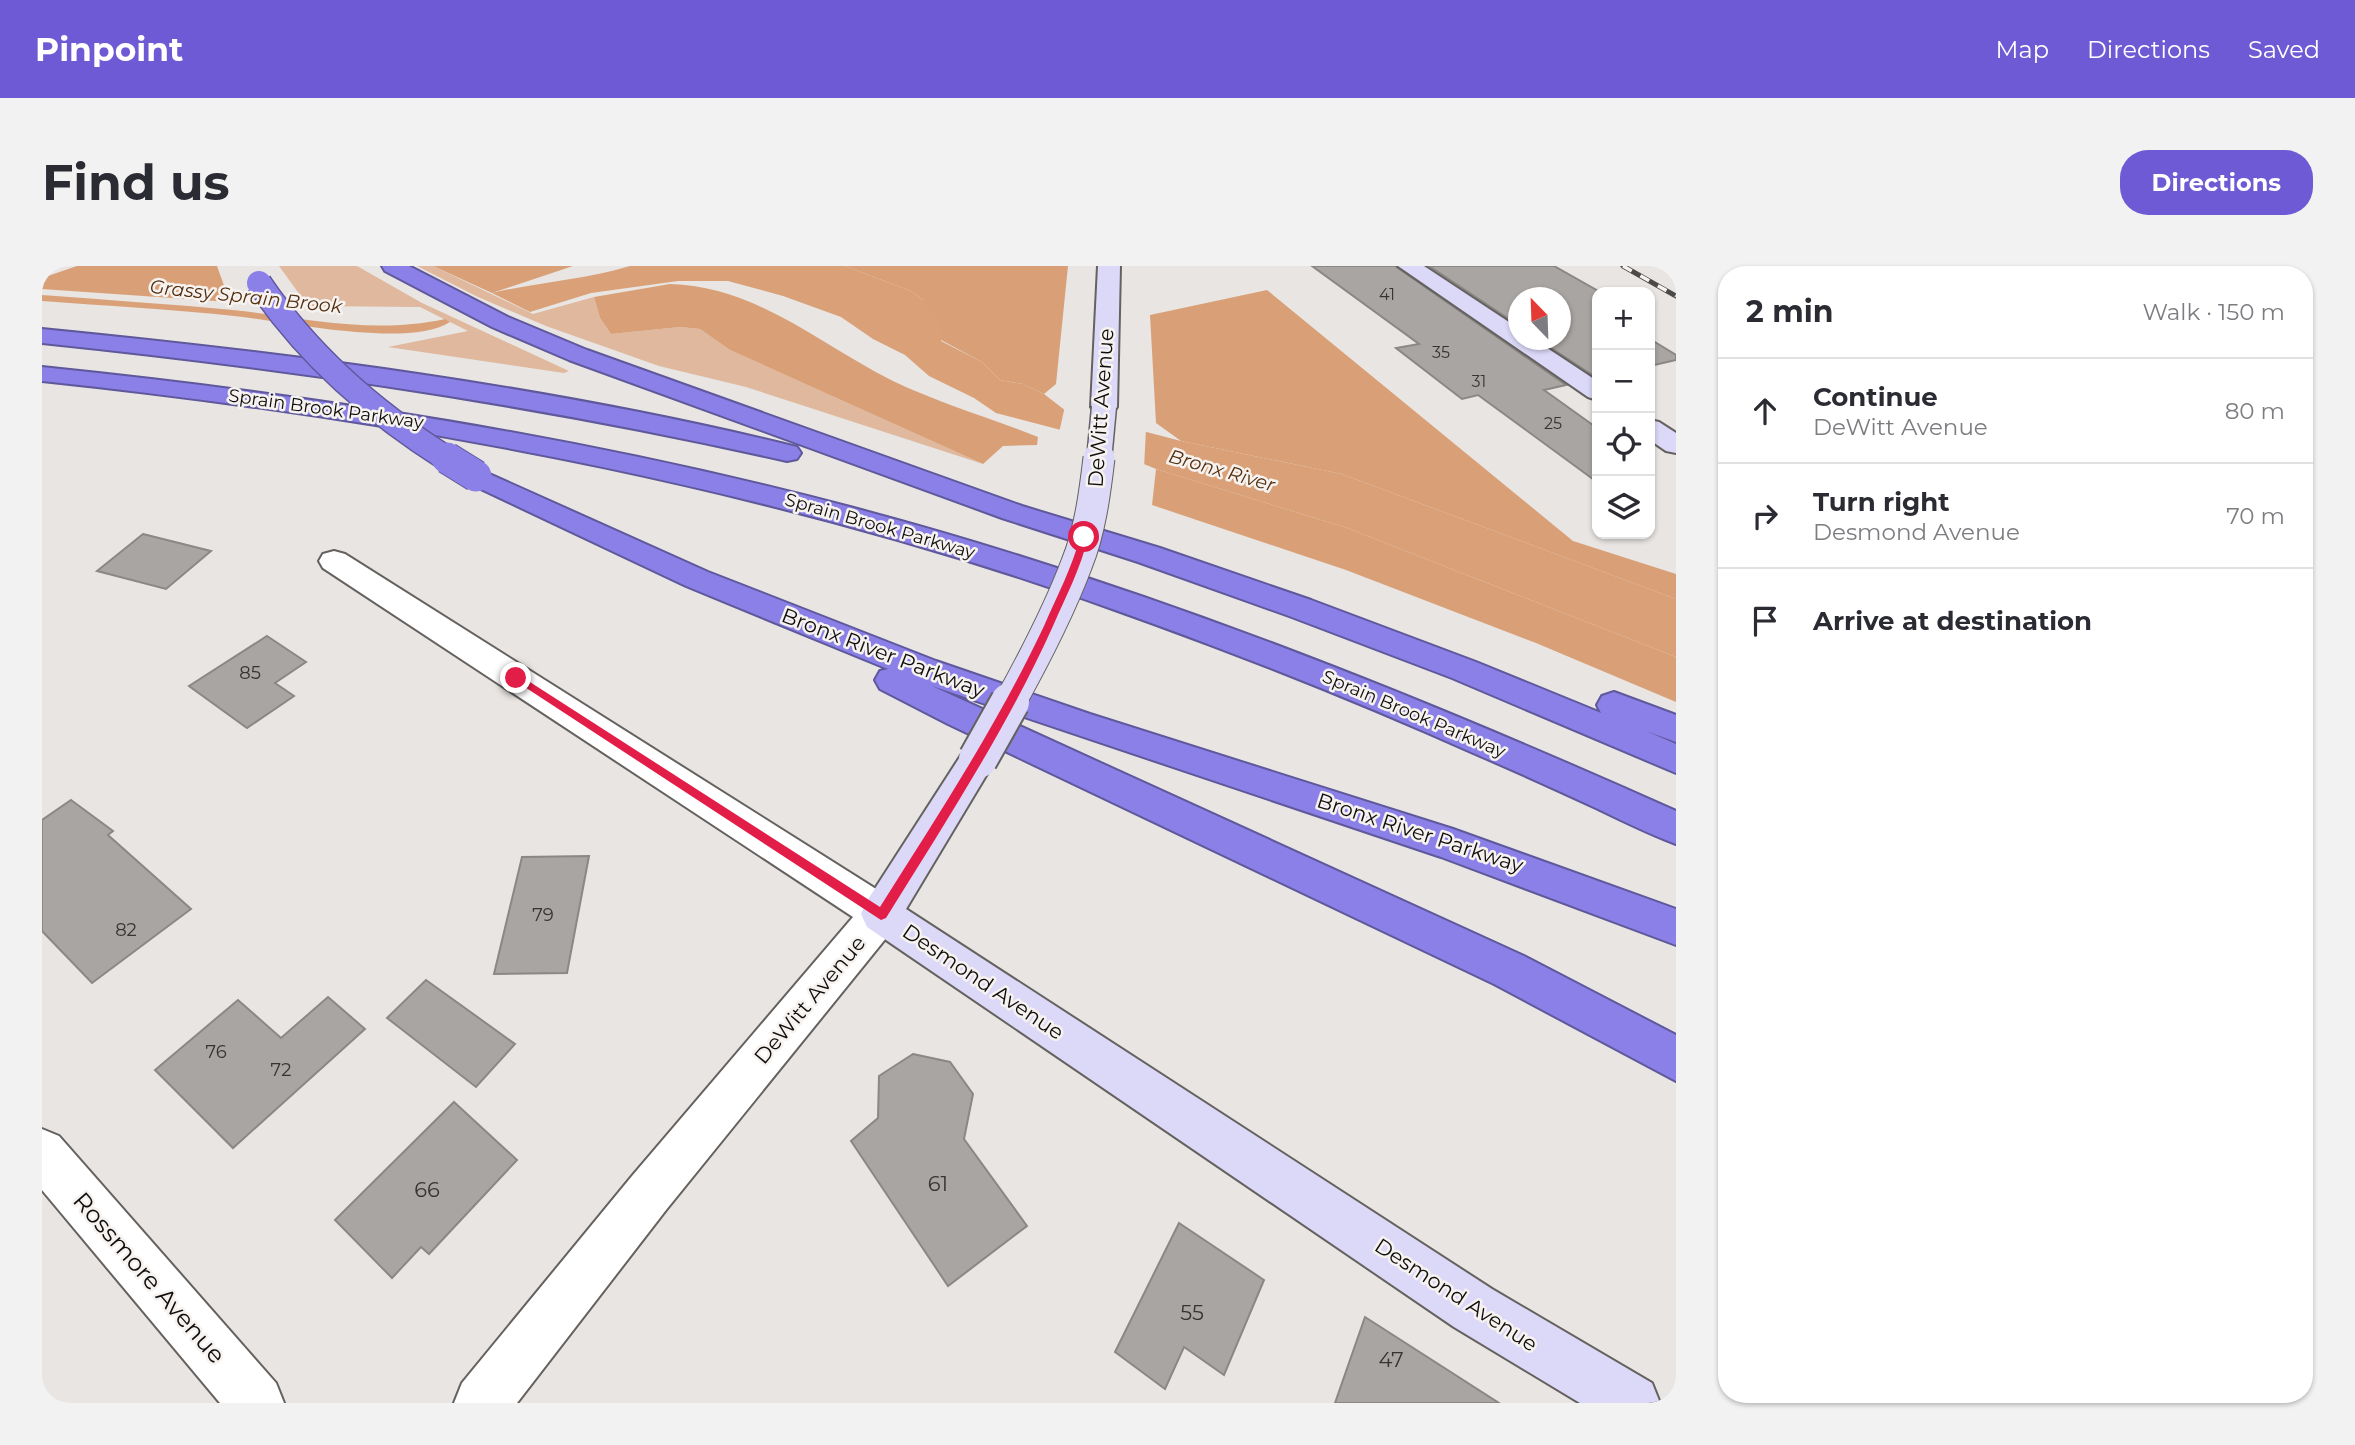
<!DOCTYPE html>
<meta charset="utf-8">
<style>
body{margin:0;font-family:Montserrat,sans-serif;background:#f2f2f3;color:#2b2b33}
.controls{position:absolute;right:21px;top:21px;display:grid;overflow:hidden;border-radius:14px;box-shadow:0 2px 5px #0004}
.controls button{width:63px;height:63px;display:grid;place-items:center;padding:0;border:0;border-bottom:2px solid #e1e1e2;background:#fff;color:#2b2b33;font:35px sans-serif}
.compass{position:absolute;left:1466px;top:21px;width:63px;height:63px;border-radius:50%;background:#fff;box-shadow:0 2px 5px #0004;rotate:337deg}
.stop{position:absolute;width:21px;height:21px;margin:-16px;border:5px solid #e11d48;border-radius:50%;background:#fff}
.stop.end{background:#e11d48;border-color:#fff;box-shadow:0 2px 7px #0008}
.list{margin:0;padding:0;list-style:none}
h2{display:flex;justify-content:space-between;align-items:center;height:91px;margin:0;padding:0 28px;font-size:30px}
h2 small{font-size:23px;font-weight:400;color:#7c7c81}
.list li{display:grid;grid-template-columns:46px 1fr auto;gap:21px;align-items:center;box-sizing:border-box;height:105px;padding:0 28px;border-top:2px solid #e1e1e2}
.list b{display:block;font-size:26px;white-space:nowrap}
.list p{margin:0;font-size:23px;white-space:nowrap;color:#7c7c81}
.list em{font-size:23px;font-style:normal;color:#7c7c81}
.icon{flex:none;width:38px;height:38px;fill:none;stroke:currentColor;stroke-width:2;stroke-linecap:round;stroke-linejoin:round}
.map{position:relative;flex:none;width:1634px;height:1137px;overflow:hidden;border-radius:28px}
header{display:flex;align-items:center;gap:42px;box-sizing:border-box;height:98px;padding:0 35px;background:#6d5ad4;color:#fff}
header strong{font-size:33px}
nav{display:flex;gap:38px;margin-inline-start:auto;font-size:24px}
.intro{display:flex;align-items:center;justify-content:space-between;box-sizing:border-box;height:168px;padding:0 42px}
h1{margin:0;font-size:49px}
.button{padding:18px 32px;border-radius:28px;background:#6d5ad4;color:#fff;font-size:24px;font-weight:700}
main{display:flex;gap:42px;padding:0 42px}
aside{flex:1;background:#fff;border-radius:28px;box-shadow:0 2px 5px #0004}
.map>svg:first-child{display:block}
.green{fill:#dfb89d}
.forest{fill:#d9a078}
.water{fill:#daa179}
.pier{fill:#e8e5e2}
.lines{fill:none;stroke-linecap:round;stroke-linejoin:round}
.stream{fill:#daa179;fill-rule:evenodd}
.building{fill:#a9a5a3;stroke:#8a8785;stroke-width:2}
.street-casing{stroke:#64615f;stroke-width:4}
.secondary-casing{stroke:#64615f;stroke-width:4}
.highway-casing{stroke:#5f589b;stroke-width:4}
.path{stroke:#7f7d7b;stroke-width:2.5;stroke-dasharray:3.5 3.5;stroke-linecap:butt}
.street{fill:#fff;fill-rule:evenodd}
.secondary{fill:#dcd9f8;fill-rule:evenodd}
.highway{fill:#8a80e8;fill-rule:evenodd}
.rail-casing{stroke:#4c4a49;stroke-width:5}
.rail{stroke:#f6f2ef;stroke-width:3.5;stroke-dasharray:10;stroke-linecap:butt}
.secondary-bridge-far2-casing{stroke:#64615f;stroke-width:27;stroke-linecap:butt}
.secondary-bridge-far1-casing{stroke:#64615f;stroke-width:33;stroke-linecap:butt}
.secondary-bridge-casing{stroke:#64615f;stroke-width:42;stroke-linecap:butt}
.highway-bridge-far1-casing{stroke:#5f589b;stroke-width:27;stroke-linecap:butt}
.highway-bridge-casing{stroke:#5f589b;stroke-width:33;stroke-linecap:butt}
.secondary-bridge-far2{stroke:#dcd9f8;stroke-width:24}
.secondary-bridge-far1{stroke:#dcd9f8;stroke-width:31}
.secondary-bridge{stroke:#dcd9f8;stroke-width:38}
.highway-bridge-far1{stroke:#8a80e8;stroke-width:24}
.highway-bridge{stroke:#8a80e8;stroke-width:31}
.route{fill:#e11d48}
.labels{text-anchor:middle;stroke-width:5;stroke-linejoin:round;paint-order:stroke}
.far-number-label{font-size:16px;fill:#363432}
.far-street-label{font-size:18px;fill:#0f0e0d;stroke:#f6f2ef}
.number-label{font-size:18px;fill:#363432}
.far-water-label{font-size:19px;font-style:italic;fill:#532e0f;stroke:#f6f2ef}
.street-label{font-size:21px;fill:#0f0e0d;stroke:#f6f2ef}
.near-number-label{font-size:21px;fill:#363432}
.near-street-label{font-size:24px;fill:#0f0e0d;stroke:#f6f2ef}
</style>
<header>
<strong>Pinpoint</strong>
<nav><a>Map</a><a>Directions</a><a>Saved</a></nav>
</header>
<div class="intro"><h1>Find us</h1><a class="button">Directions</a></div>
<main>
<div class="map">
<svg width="1634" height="1137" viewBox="0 0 1634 1137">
<rect width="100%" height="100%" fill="#e8e5e2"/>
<g class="green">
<polygon points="237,0 315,0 380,37 527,105 522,107 346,81 426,65 378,41 266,40"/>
<polygon points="375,0 391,0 491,48 552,31 558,52 569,68 638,61 658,63 688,84 941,198 704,121 617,100 504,60 436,31"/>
</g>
<g class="forest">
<polygon points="35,0 175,0 188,36 0,23 0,12"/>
<polygon points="391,0 531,0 450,27"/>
<polygon points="803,0 1026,0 1014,118 1002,128 981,118 958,114 940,96 899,74 881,34 869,25"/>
<path d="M628,18C714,20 777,78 851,115C897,137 948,152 996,171L995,179L961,180L941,198L688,84L658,63L638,61L569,68L558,52L552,31Z"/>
<polygon points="1225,24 1531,275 1634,308 1634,333 1300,208 1139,175 1114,157 1108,49"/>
<polygon points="1114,203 1305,262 1634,391 1634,436 1494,377 1304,304 1110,239"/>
</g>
<path class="water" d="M588,0H803L869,25L881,34L900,60L899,75L940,96L958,114L981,118L1002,128L1024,145L1139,175L1300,208L1634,333V391L1305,262L1114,203L1019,164L954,147L932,132L887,110L863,89L831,73L799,51L741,30L686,15H636L549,27L488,46L450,27C496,16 542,14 588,0Z"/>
<polygon class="pier" points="1023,140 1104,163 1102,202 1017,167"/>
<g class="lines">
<path class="stream" d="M0,29C64,34 128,38 191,44C265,52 329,69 403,53L408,56C366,83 242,55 192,50C128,43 64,40 0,35Z"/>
</g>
<g class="building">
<polygon points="1270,0 1353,0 1524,119 1502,124 1555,162 1555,216 1436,129 1420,133 1354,82 1377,78"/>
<polygon points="1387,0 1512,0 1558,26 1555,26 1555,112 1497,74 1518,74 1518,32 1476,32 1476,59"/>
<polygon points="1608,73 1634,89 1634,94 1608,100"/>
<polygon points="101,268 169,285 124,323 55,305"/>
<polygon points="225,370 264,396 233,417 252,430 205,462 147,420"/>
<polygon points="29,534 71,565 66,569 149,643 50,717 0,665 0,554"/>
<polygon points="547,590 525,707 452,708 480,591"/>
<polygon points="384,714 473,778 434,821 345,752"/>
<polygon points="286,731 323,763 191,882 113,804 196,734 239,772"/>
<polygon points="871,788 908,796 931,828 922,873 985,960 906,1020 809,875 836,852 837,810"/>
<polygon points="412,836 475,894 387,988 379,981 350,1012 293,954"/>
<polygon points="1137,957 1222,1014 1182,1109 1142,1081 1123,1123 1073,1086"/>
<polygon points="1323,1051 1457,1137 1293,1137"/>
</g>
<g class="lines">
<defs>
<g id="street">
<polygon points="292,285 303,288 853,635 859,648 853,661 624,944 475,1137 412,1137 420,1117 590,910 811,651 281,302 277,295 281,288"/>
<polygon points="0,863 17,870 234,1117 242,1137 178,1137 0,924"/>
</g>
<g id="secondary">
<polygon points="1056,0 1078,0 1075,141 1071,146 1062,149 1053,146 1049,141"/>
<polygon points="1356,0 1382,0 1476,62 1476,74 1493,74 1555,115 1555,134 1546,131"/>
<polygon points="1608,154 1617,156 1634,167 1634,187 1624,185 1608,174"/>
<polygon points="936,479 949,483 954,493 864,643 1450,1023 1610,1117 1618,1137 1538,1137 1412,1061 825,661 819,648 825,635 923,483"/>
</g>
<g id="highway">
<polygon points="340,0 367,0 466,51 545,84 980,240 1118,282 1269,334 1434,396 1559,447 1555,439 1560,430 1572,426 1634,449 1634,476 1604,465 1634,478 1634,507 1410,412 1247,350 1096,296 960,252 527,94 450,61 343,5"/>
<path d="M0,63C253,88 507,120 755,181L759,187L755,193L745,195C499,139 251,103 0,77Z"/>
<path d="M0,101C273,129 543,171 808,241C1092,316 1366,425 1634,545V578C1607,568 1581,555 1556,543C1517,525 1478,507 1438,490C1331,442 1222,398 1112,358C753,225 379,155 0,115Z"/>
<polygon points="434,202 666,306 894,395 1048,448 1411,563 1634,643 1634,679 1399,591 890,420 1482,690 1634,769 1634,815 1452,718 906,458 838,423 833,414 838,405 846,403 644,320 424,216 420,210 424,204"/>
</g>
</defs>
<use href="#street" class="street-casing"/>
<use href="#secondary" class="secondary-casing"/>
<use href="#highway" class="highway-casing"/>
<polyline class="path" points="0,2 6,0"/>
<use href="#street" class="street"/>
<use href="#secondary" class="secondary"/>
<use href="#highway" class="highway"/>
<defs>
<g id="rail">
<polyline points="1581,0 1634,30"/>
<polyline points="1620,0 1634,8"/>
</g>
</defs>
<use href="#rail" class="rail-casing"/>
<use href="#rail" class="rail"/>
<defs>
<polyline id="secondary-bridge-far2" points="1057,194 1062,141"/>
<path id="secondary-bridge-far1" d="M967,438C992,393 1017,345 1035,297C1048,265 1053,226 1057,192"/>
<polyline id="secondary-bridge" points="936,493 968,436"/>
<path id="highway-bridge-far1" d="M217,17C267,91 332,147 407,194"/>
<polyline id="highway-bridge" points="405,192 434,210"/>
</defs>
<use href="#secondary-bridge-far2" class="secondary-bridge-far2-casing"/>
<use href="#secondary-bridge-far1" class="secondary-bridge-far1-casing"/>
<use href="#secondary-bridge" class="secondary-bridge-casing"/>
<use href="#highway-bridge-far1" class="highway-bridge-far1-casing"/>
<use href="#highway-bridge" class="highway-bridge-casing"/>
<use href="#secondary-bridge-far2" class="secondary-bridge-far2"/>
<use href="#secondary-bridge-far1" class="secondary-bridge-far1"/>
<use href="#secondary-bridge" class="secondary-bridge"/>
<use href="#highway-bridge-far1" class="highway-bridge-far1"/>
<use href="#highway-bridge" class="highway-bridge"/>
</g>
<path class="route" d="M1042,268L1046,271C1039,302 1024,330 1011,360C965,462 903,557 844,652L839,654L469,412L477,409L838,641C896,549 956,458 1002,360C1015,330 1030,302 1038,271Z"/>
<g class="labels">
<g class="far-number-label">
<text x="1345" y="34">41</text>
<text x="1399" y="92">35</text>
<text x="1437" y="121">31</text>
<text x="1511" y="163">25</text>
</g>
<g class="far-street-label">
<text transform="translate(284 143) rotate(8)" y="6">Sprain Brook Parkway</text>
<text transform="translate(838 260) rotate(16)" y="6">Sprain Brook Parkway</text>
<text transform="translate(1372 448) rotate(23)" y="6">Sprain Brook Parkway</text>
</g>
<g class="number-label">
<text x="208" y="413">85</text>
<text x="501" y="655">79</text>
<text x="84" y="670">82</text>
<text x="174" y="792">76</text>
<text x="239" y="810">72</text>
</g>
<g class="far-water-label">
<text transform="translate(204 30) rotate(6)" y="7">Grassy Sprain Brook</text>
<text transform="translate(1180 204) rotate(16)" y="7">Bronx River</text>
</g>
<g class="street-label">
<text transform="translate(1059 142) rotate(-86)" y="7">DeWitt Avenue</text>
<text transform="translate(841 387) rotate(21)" y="7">Bronx River Parkway</text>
<text transform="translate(1378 567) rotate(18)" y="7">Bronx River Parkway</text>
<text transform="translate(941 716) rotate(34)" y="7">Desmond Avenue</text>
<text transform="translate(768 734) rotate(-50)" y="7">DeWitt Avenue</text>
<text transform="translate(1414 1029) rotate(33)" y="7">Desmond Avenue</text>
</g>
<g class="near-number-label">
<text x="896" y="925">61</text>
<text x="385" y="931">66</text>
<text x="1150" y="1054">55</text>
<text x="1349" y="1101">47</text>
</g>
<g class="near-street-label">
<text transform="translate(107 1012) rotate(49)" y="8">Rossmore Avenue</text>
</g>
</g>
</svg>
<div class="controls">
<button>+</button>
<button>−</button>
<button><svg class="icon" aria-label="locate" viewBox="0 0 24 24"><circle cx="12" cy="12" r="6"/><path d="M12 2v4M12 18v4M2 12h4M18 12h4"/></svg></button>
<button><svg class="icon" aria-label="layers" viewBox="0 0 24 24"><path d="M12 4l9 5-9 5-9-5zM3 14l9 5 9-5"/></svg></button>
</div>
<svg class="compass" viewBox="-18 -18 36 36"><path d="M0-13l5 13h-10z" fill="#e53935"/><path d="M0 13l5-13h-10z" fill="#7c7c81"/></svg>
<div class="stop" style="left:1042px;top:271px"></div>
<div class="stop end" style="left:474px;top:412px"></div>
</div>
<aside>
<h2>2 min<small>Walk · 150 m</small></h2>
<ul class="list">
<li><svg class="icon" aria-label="ahead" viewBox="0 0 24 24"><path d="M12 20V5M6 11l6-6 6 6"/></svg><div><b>Continue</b><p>DeWitt Avenue</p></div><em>80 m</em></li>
<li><svg class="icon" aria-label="right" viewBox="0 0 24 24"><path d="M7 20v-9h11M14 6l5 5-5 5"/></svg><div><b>Turn right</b><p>Desmond Avenue</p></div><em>70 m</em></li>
<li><svg class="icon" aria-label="arrive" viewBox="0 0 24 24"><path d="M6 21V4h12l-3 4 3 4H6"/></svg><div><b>Arrive at destination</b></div></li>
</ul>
</aside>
</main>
